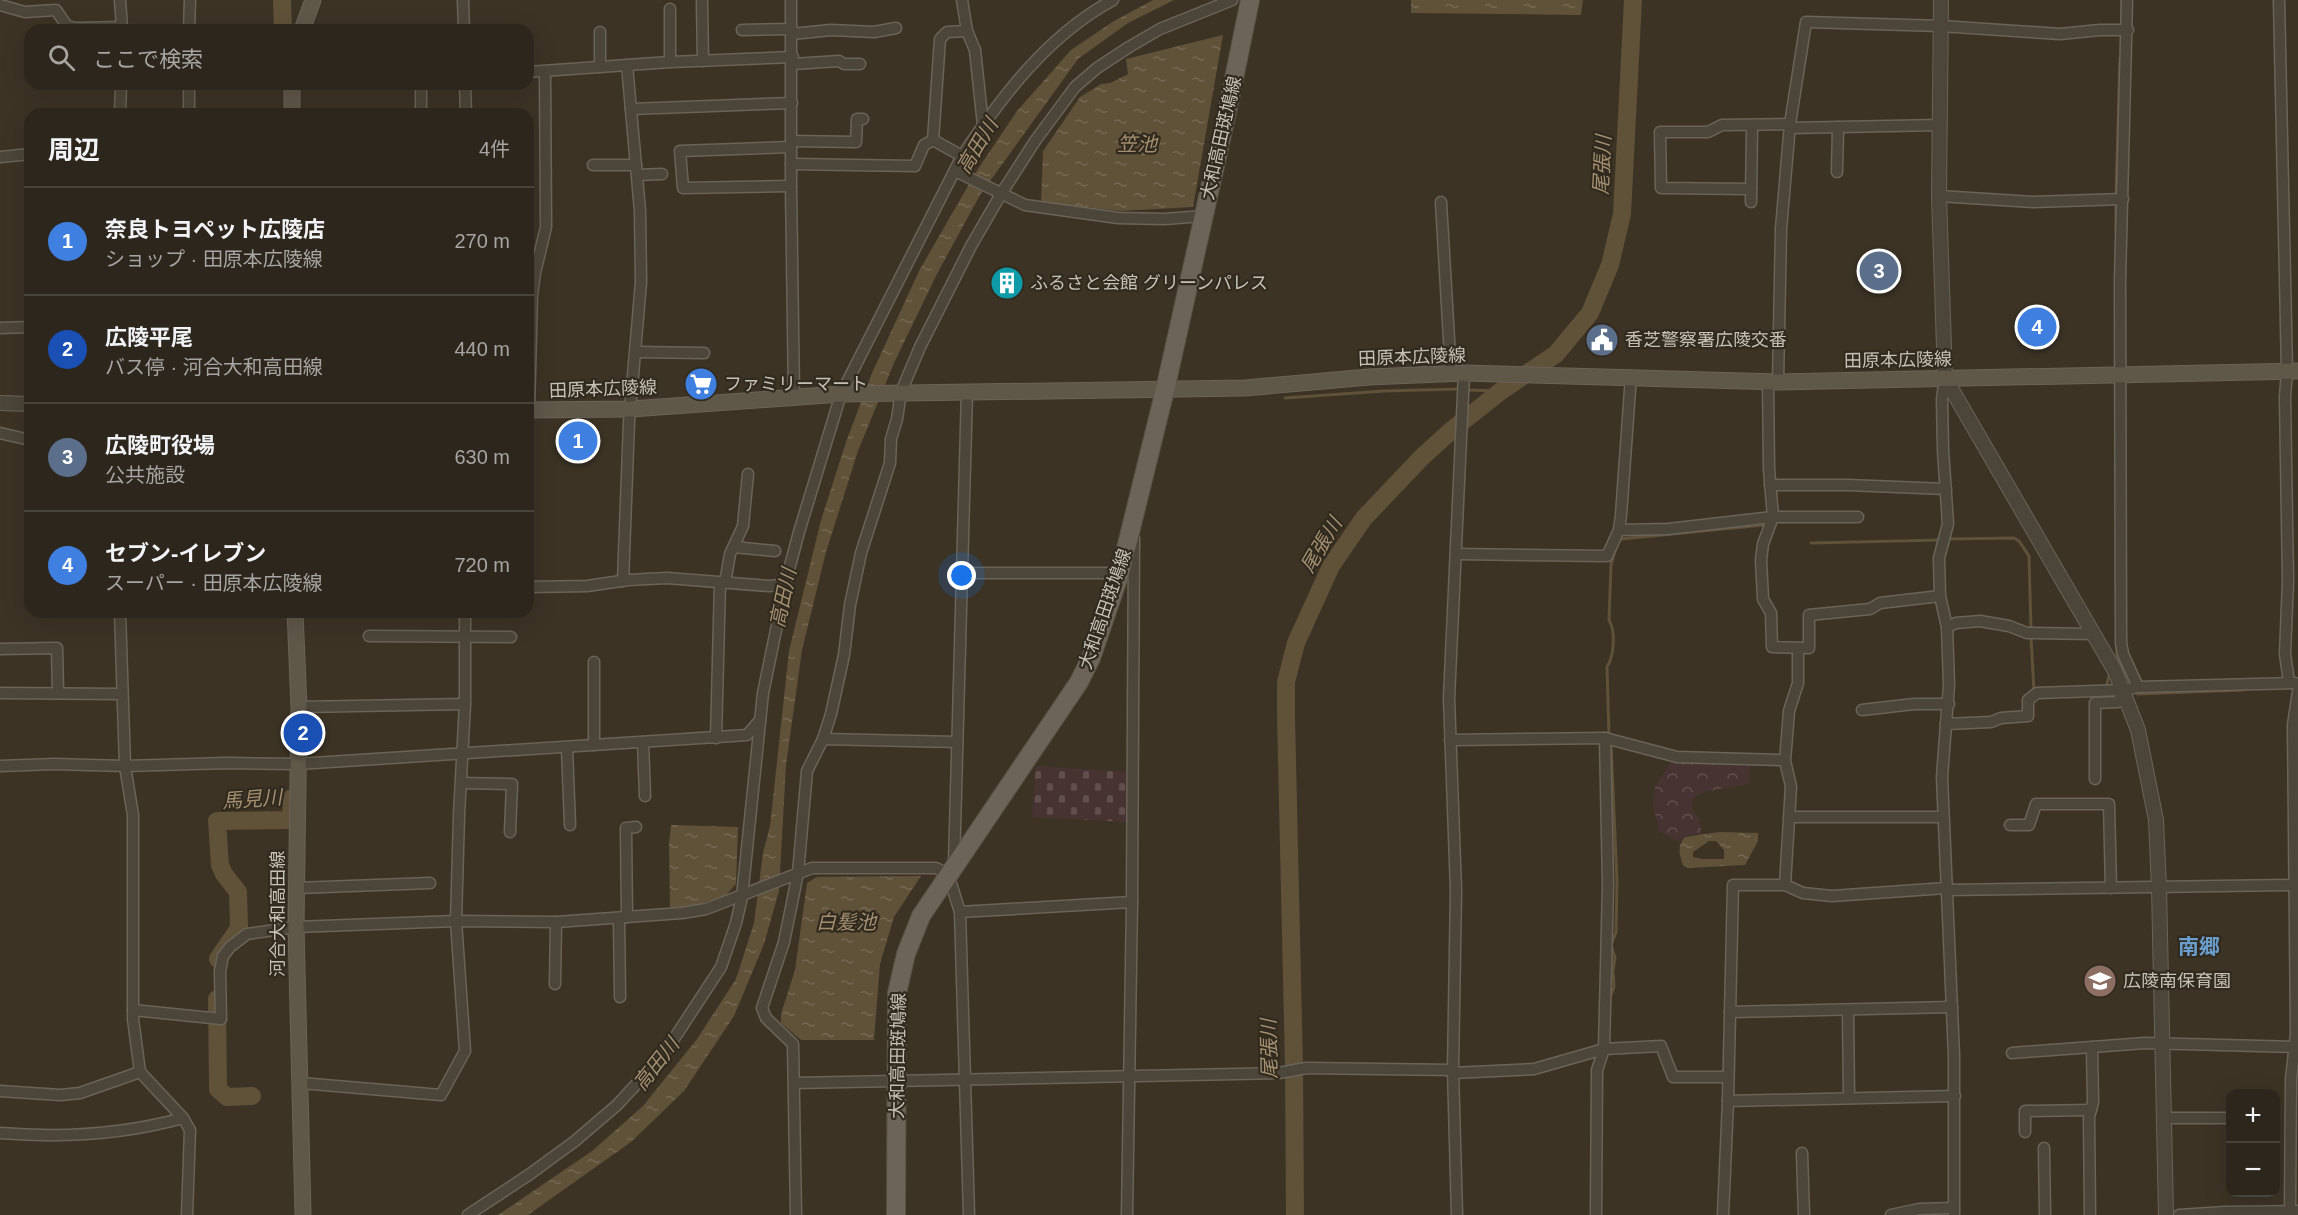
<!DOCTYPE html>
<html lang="ja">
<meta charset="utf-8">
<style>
body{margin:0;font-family:Arial,"Noto Sans JP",sans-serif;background:#393229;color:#f1f3f6}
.controls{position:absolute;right:18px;bottom:18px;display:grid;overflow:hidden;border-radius:12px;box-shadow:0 6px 24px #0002}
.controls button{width:54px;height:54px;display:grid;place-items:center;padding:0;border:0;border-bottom:2px solid #48433b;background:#2d261c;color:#f1f3f6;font:30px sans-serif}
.you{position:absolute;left:962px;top:576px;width:21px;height:21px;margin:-15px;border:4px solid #fff;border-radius:50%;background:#1a73e8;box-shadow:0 0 0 9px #1a73e833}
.badge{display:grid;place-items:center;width:39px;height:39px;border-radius:50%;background:#f1d091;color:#fff;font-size:20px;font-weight:700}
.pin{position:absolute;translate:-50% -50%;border:3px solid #fff;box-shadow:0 2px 6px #0006}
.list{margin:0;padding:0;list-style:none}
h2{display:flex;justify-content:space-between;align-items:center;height:78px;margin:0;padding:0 24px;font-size:26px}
h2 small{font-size:20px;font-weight:400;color:#a7a5a3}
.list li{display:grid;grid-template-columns:39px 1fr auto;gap:18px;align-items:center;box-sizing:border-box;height:108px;padding:0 24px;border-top:2px solid #48433b}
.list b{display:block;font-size:22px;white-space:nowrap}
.list p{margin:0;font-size:20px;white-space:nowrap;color:#a7a5a3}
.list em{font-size:20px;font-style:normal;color:#a7a5a3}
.icon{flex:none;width:33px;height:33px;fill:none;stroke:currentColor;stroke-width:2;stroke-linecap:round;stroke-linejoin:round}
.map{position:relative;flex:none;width:2298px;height:1215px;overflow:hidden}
.search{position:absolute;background:#2d261c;box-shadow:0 6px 24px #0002;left:24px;top:24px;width:510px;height:66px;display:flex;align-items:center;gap:15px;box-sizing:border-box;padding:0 21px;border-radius:18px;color:#a7a5a3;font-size:22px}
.panel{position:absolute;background:#2d261c;box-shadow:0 6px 24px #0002;left:24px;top:108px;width:510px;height:510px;border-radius:18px}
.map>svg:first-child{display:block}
.forest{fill:url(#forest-crowns)}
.cemetery{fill:url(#cemetery-stones)}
.water{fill:url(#water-ripples);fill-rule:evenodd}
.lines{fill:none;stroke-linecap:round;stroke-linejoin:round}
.stream{stroke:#605139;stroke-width:3}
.river{stroke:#605139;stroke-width:18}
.minor-casing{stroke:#6a6357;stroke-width:13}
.tertiary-casing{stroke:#6a6357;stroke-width:16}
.secondary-casing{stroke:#6a6357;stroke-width:17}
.primary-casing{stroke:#585145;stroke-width:20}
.minor{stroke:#4c4539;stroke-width:10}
.tertiary{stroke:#4c4539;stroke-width:14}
.secondary{stroke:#5f5748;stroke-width:15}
.primary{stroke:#6c6457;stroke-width:18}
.labels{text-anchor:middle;stroke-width:4.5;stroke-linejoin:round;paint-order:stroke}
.street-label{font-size:18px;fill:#c7c1b5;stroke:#312a1e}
.poi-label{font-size:18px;fill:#c7c1b5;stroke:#312a1e;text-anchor:start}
.water-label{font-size:20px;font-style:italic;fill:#a49071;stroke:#312a1e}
.quarter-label{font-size:21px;font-weight:bold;fill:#6a9ecd;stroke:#312a1e}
</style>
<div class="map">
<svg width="2298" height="1215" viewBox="0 0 2298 1215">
<defs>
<pattern id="forest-crowns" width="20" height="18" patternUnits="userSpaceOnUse" patternTransform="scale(1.5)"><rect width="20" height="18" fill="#483333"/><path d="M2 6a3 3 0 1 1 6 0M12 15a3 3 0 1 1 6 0" fill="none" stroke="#614f4e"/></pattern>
<pattern id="cemetery-stones" width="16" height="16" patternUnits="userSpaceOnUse" patternTransform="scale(1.5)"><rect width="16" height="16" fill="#483333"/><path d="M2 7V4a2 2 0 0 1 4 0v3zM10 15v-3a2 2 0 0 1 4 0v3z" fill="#614f4e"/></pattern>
<pattern id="water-ripples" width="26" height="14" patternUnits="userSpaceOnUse" patternTransform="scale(1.5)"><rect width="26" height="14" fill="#605139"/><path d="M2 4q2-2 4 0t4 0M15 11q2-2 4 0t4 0" fill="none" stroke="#756853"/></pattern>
</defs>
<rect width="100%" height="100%" fill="#3c3325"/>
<polygon class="forest" points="1673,759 1750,761 1749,784 1703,792 1692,799 1692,811 1700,819 1701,834 1685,836 1680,842 1660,832 1653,807 1655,787"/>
<polygon class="cemetery" points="1036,766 1128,772 1127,822 1032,817"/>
<g class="water">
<polygon points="1153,0 1174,0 1128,23 1078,59 980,195 937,274 894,363 858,451 826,552 802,650 786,765 779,891 764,944 734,1016 684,1091 631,1142 528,1215 498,1215 592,1151 643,1106 697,1039 736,979 754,923 763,853 770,826 789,651 821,520 846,442 872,373 919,271 976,172 1017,111 1071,50 1114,21"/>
<polygon points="1411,0 1583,0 1581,15 1411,13"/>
<polygon points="1223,35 1193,207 1120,211 1041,202 1043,151 1080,97 1101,84 1110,83 1128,74 1126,59"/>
<polygon points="671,825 738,827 736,884 726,895 688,908 670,908 669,844"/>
<path d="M1719,832L1758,833V841L1745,865L1688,868L1683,865C1679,854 1677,846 1685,837ZM1709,841H1716L1724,850V859H1703L1693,857V852Z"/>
<polygon points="921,876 894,917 880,964 874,1040 801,1040 781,1023 781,1014 795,970 807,883 817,877"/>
</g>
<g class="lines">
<g class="stream">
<polyline points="2122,0 2122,10"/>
<polyline points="2116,196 2120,58"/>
<polyline points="2116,232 2116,202"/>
<polyline points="1466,390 1501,391"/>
<polyline points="1285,398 1384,391 1460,389"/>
<polyline points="1948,539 2014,538 2019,541 2029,556 2031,630"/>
<polyline points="1618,542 1621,539 1764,525"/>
<polyline points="1811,543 1941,540"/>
<polyline points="2116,565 2117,655 2126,673"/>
<polyline points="2031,637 2034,692"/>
<polyline points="2106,688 2109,676"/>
<polyline points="2135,690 2137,694 2243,690"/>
<path d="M1609,736L1607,667C1614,656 1616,632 1609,620L1611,565L1615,551"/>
<polyline points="1609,1000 1614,987 1613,970 1615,958 1611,945 1616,932 1617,882 1611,743"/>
</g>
<g class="river">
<polyline points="282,0 283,30"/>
<polyline points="218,959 239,928 238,892 224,874 220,865 217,821 291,820 292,798"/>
<polyline points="217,999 218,1089 227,1097 252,1096"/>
<polyline points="1295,1215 1294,1066 1286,717 1286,682 1296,643 1331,566 1364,518 1422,457 1453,429 1501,391 1556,354 1590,313 1610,265 1622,214 1633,0"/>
</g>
<defs>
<g id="minor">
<polyline points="463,0 464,30"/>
<polyline points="791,0 791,186 794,396"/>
<polyline points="962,0 967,31 975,50 983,125"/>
<polyline points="2127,0 2120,281 2121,643 2123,654 2138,687"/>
<polyline points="2279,0 2287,371 2285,397 2288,581 2285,654 2289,682"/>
<polyline points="702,2 703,61"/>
<polyline points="0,5 25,12 56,10 67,26 76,28 122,27 120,0"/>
<polyline points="670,9 670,62"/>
<polyline points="189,30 190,0"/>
<polyline points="742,30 792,29"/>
<polyline points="600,32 600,67"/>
<polyline points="792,34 831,30 874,32 896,28"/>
<polyline points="793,64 839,61 844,64 860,64"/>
<polyline points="528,72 670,62 793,57"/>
<polyline points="465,84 466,114"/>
<polyline points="631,109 792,103"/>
<polyline points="120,114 121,84"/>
<polyline points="189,114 189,84"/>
<polyline points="421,114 421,84"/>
<polyline points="1790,128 1939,125"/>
<polyline points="933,140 940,39 947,32 967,31"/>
<polyline points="933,140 962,156"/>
<polyline points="791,141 856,142 857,119 863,119"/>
<polyline points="791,147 680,151 683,188 791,186"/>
<polyline points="0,157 30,154"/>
<polyline points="791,164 915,166 924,145 933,140"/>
<polyline points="593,165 636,165"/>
<polyline points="955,171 1025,205 1118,218 1164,219 1203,216"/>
<polyline points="1837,172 1838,127"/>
<polyline points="637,175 662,174"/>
<polyline points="1751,189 1661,188 1660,132 1708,132 1722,125 1790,124"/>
<polyline points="1939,196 2033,202 2123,199"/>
<polyline points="1441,202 1451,374"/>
<polyline points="1751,202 1752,125"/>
<polyline points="0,328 30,327"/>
<polyline points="636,352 704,353"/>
<polyline points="1945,378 1942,399 1943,450 1948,524 1939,558 1940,596 1947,627 1949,685 1942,777 1954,1056 1954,1215"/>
<polyline points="1768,381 1769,469 1773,517 1763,544 1761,560 1763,599 1771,613 1772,647 1809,648 1809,615 1870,609 1880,603 1940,596"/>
<polyline points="1778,382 1781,229 1790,124 1806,22 1941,26 2060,34 2100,30 2128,30"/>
<polyline points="529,410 532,296 535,273 546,227 545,72"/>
<polyline points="0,433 30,440"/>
<polyline points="1770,485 1848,485 1946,489"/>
<polyline points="1619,530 1668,529 1773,517 1858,517"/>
<polyline points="734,547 775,551"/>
<polyline points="1457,554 1607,556 1619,530 1621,515 1631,376"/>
<polyline points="961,573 1120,573"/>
<polyline points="623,581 629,422 641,282 640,211 627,65"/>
<polyline points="725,583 730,554 743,526 748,474"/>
<polyline points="528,587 587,586 628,580 667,578 769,586 779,585 786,577"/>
<polyline points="120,612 125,766 133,815 133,1019 140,1072 183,1118 190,1130 187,1215"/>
<polyline points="1947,627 1956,623 1980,621 2009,626 2027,633 2094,634"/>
<polyline points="369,636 511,637"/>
<polyline points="0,649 57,648 58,693"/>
<polyline points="594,662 594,745"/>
<polyline points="0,693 122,694"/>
<polyline points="299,707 465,704"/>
<polyline points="1862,710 1914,704 1949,704"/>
<polyline points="1946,724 1991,722 2001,718 2028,716 2028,700 2037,693 2124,690 2138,687 2295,683"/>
<polyline points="716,738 720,583"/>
<polyline points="823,739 957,742"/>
<polyline points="1450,740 1605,738 1677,757 1780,760"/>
<polyline points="643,742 645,796"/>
<polyline points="567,748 570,825"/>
<polyline points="0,766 54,764 125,766 226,763 298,764 747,735 760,720"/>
<polyline points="2095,779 2095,703 2118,702 2124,690"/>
<polyline points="461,783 512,784 510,832"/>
<polyline points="1790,817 1942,817"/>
<polyline points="2010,825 2029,825 2036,804 2109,804 2111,888"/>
<polyline points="954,865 967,391"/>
<polyline points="1785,885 1791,786 1785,761 1789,711 1798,683 1798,648"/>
<polyline points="297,888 430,883"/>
<polyline points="1946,890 2295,885"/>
<polyline points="960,912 1132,902"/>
<polyline points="627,917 626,828 636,827"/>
<polyline points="619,918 620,997"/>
<polyline points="555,984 556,922"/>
<polyline points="133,1010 221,1019 220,971 223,956 230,947 247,934 296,927 456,921 556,922 682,913 706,909 812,868 936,868 948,874 960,912 969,1215"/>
<polyline points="1848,1010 1849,1098"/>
<polyline points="1730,1012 1952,1007"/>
<polyline points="2012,1053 2145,1043 2295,1047"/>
<polyline points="1453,1073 1534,1069 1604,1049 1661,1046 1673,1077 1728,1077"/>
<polyline points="301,1083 441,1095 465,1051 456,921 459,815 465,704 465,612"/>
<polyline points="794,1083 1279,1073 1306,1068 1453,1070"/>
<polyline points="0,1091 60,1095 80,1093 140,1072"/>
<polyline points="1728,1101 1955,1096"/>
<polyline points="2164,1118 2230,1118"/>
<polyline points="2025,1132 2025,1111 2091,1110"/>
<path d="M0,1133C60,1138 125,1134 183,1118"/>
<polyline points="2044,1148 2045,1215"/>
<polyline points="1802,1153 1804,1215"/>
<polyline points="2290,1211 2291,1079 2296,1034 2293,725 2298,691"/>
<path d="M468,1215L530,1174L575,1141L617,1105L655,1064L666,1051L721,967L736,923L742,897L763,693L787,577L799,532L841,394L962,156C1002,96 1048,35 1113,0"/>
<polyline points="796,1215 793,1044 766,1018 762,1008 784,942 798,873 807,771 823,739 831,714 844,655 850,605 861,553 890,463 891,439 897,419 901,392 920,347 971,246 1001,194 1035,141 1075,87 1097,68 1129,47 1160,29 1232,0"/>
<polyline points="1127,1215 1132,902 1134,539"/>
<polyline points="1457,1215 1453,1070 1456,890 1449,698 1464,373"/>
<polyline points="1596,1215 1597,1070 1604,1049 1608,885 1605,738"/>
<polyline points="1723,1215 1728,1101 1733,885 1785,885 1803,893 1832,896 1946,888"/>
<polyline points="1891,1215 1919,1209 1954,1208"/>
<polyline points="2090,1215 2089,1117 2093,1102 2092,1047"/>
<polyline points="2179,1215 2225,1212 2298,1211"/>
</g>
<g id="tertiary">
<polyline points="1941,0 1939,196 1945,378 2115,671 2138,730 2156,820 2159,888 2166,1215"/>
<polyline points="0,403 30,404"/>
</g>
<g id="secondary">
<polyline points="302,30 313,0"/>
<polyline points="292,84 292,114"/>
<polyline points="528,410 631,409 841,394 1245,388 1369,377 1464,373 1778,382 2298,371"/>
<polyline points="295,612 299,707 296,927 303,1215"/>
</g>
<polyline id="primary" points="896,1215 897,993 906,954 921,916 1079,682 1091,658 1120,573 1165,390 1229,103 1250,0"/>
</defs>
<use href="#minor" class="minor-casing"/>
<use href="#tertiary" class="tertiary-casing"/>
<use href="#secondary" class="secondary-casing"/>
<use href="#primary" class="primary-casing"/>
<use href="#minor" class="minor"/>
<use href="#tertiary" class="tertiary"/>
<use href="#secondary" class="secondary"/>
<use href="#primary" class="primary"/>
</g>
<defs>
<symbol id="building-disc" viewBox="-11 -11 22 22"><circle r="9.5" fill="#0f9aa8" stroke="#312a1e"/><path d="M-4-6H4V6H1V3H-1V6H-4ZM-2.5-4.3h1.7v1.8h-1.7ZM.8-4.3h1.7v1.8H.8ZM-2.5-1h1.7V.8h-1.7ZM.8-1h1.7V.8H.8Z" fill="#fff"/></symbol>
<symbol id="civic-disc" viewBox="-11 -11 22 22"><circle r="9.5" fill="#5c6f8a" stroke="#312a1e"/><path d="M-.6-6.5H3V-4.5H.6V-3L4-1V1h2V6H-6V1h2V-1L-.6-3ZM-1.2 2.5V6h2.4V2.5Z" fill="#fff"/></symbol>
<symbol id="supermarket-disc" viewBox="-11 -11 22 22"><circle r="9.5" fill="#3f7fe0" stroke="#312a1e"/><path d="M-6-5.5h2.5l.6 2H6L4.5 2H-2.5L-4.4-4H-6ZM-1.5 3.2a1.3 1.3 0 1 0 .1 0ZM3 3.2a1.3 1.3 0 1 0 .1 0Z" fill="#fff"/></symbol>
<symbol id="school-disc" viewBox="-11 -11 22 22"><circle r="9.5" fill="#8d6e63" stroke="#312a1e"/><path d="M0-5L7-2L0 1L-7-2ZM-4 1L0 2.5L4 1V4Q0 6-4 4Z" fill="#fff"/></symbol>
</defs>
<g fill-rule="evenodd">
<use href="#building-disc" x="988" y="264" width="38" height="38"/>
<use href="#civic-disc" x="1583" y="321" width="38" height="38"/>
<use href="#supermarket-disc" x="682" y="365" width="38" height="38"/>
<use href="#school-disc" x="2081" y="962" width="38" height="38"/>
</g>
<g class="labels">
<g class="street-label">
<text transform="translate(1221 138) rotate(-77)" y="6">大和高田斑鳩線</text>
<text transform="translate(1412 357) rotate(-2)" y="6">田原本広陵線</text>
<text transform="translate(1898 360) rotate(-1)" y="6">田原本広陵線</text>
<text transform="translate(603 389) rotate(-2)" y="6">田原本広陵線</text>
<text transform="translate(1105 609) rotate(-71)" y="6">大和高田斑鳩線</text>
<text transform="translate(278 914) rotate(-90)" y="6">河合大和高田線</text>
<text transform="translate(898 1056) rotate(-89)" y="6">大和高田斑鳩線</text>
</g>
<g class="poi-label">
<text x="1030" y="289">ふるさと会館 グリーンパレス</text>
<text x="1625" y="346">香芝警察署広陵交番</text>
<text x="724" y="390">ファミリーマート</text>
<text x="2123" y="987">広陵南保育園</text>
</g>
<g class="water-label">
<text x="1137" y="151">笠池</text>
<text transform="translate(977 146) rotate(-59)" y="7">高田川</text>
<text transform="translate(1602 165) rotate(-87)" y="7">尾張川</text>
<text transform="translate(1321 545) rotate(-59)" y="7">尾張川</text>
<text transform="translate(783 598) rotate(-78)" y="7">高田川</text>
<text transform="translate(252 799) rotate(-4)" y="7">馬見川</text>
<text x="846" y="929">白髪池</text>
<text transform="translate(1269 1049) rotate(-91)" y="7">尾張川</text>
<text transform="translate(656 1064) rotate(-52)" y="7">高田川</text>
</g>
<g class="quarter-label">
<text x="2199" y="954">南郷</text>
</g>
</g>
</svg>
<div class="controls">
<button>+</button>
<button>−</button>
</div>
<div class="you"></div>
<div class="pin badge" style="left:578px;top:441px;background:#3f7fe0">1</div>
<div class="pin badge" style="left:303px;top:733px;background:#1a4fb4">2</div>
<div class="pin badge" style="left:1879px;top:271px;background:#5c6f8a">3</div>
<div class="pin badge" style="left:2037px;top:327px;background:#3f7fe0">4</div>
<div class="search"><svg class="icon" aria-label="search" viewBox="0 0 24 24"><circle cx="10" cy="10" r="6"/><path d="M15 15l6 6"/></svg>ここで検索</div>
<section class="panel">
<h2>周辺<small>4件</small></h2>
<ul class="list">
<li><span class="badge" style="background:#3f7fe0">1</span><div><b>奈良トヨペット広陵店</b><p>ショップ · 田原本広陵線</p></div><em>270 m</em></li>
<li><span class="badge" style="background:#1a4fb4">2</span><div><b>広陵平尾</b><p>バス停 · 河合大和高田線</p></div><em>440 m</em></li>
<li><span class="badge" style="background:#5c6f8a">3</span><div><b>広陵町役場</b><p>公共施設</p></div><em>630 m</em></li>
<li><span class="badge" style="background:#3f7fe0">4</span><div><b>セブン-イレブン</b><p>スーパー · 田原本広陵線</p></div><em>720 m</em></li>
</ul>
</section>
</div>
